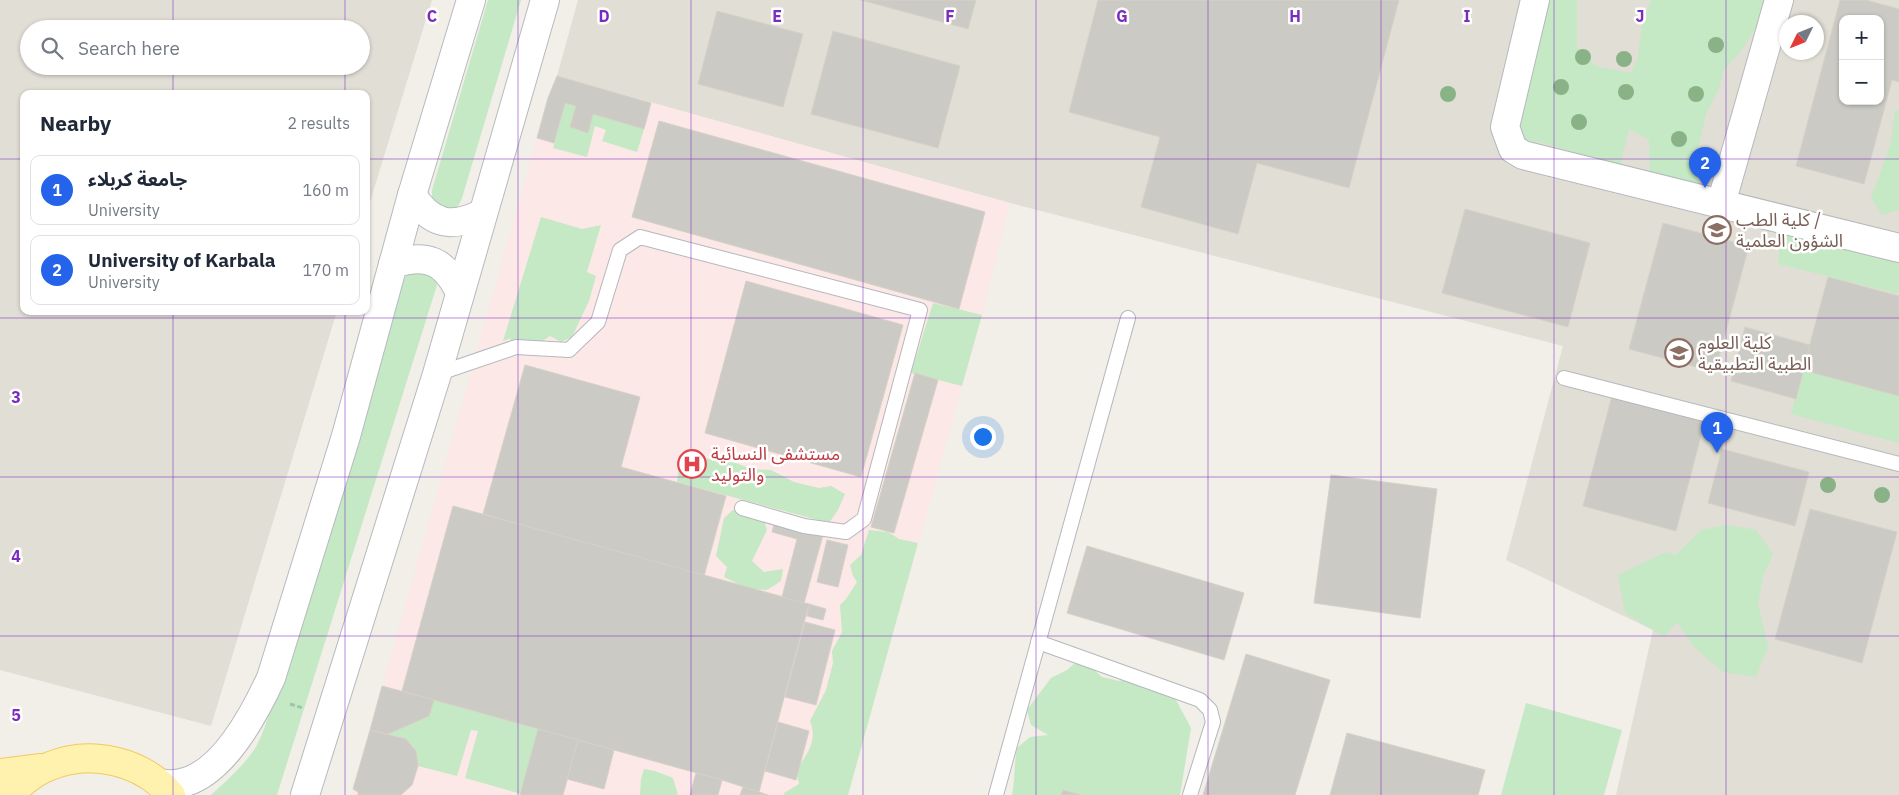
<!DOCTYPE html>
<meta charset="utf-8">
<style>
body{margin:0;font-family:"IBM Plex Sans","Noto Sans Arabic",sans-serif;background:#f2f2f3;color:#1f2937}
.controls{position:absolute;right:15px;top:15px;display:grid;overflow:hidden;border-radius:10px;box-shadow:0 1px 4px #0004}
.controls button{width:45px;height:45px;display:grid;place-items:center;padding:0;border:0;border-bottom:1px solid #e0e1e3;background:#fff;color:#1f2937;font:25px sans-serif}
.compass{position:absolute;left:1779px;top:15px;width:45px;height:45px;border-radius:50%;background:#fff;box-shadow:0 1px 4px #0004;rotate:227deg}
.you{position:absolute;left:982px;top:436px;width:18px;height:18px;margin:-12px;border:4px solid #fff;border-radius:50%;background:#1a73e8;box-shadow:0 0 0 8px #1a73e833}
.badge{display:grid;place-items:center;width:32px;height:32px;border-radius:50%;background:#2563eb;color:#fff;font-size:16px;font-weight:700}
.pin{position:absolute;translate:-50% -41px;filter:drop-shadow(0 1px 2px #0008)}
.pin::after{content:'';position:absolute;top:26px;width:18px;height:15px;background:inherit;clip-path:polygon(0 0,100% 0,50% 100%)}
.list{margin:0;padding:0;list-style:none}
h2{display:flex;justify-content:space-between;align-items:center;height:65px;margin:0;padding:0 20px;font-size:21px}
h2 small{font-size:16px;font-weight:400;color:#747a83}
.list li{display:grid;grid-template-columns:32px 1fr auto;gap:15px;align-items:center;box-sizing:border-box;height:70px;margin:0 10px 10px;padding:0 10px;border:1px solid #e0e1e3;border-radius:10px}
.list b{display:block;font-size:19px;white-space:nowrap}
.list p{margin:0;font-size:16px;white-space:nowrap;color:#747a83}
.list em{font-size:16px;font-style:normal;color:#747a83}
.icon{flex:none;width:28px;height:28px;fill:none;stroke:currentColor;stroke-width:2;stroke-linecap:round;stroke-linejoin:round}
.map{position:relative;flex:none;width:1899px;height:795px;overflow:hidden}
.search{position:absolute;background:#fff;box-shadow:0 1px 4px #0004;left:20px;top:20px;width:350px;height:55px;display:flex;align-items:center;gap:12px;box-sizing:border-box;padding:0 18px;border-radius:28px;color:#747a83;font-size:19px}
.panel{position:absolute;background:#fff;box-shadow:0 1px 4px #0004;left:20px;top:90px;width:350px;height:225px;border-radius:10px}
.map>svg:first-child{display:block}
.education{fill:#e1ded6;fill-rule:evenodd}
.medical{fill:#fce8e6}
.green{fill:#c5e8c5}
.building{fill:#cccac5;stroke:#d6d1c6;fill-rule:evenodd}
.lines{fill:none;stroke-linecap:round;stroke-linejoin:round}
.service-casing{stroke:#b5b8bc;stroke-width:16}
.minor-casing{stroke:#b5b8bc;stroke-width:30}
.secondary-casing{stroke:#b6babf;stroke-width:30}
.primary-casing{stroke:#f2c960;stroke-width:30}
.path{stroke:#9cc7a9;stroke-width:3;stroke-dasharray:5 2.5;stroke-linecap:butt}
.service{stroke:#fff;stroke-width:14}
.minor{stroke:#fff;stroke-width:28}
.secondary{stroke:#fff;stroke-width:28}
.primary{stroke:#fff2af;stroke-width:28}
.tree{fill:#89b387}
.grid{fill:none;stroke:#7b2cbf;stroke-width:1;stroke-opacity:0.55}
.labels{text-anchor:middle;stroke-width:5;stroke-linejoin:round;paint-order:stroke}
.education-label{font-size:18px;fill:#785e54;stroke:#fff;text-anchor:start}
.health-label{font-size:18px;fill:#be3a42;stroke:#fff;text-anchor:start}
.grid-label{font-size:16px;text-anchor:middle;font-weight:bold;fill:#7b2cbf;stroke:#fff;stroke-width:5;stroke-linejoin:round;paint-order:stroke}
</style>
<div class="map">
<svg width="1899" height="795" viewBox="0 0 1899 795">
<rect width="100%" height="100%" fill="#f1efe8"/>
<g class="education">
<path d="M0,0H432L366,215V94H24V311H337L211,726L0,670ZM29,29H361V66H29Z"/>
<path d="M578,0H1899V795H1616L1653,630L1506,560L1563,346L1010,203L557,76ZM1843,19H1880V101H1843ZM1786,22H1816V52H1786Z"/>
</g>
<polygon class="medical" points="557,76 1010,203 982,315 848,795 352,795 548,98"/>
<g class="green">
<path d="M488,0H521L462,198C458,209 453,211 442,211L432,198V190Z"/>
<polygon points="1539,0 1577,0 1577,47 1596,66 1631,73 1638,57 1642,25 1651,0 1763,0 1757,26 1740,52 1723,71 1719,88 1706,114 1698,149 1710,164 1695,187 1650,175 1649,140 1629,129 1620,166 1543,143 1503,136"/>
<polygon points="565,103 576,106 570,127 588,132 593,114 644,129 637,152 602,141 606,130 595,126 587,157 553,148"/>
<polygon points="1895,110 1899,110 1899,210 1882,215 1871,198 1891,143"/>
<polygon points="541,217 582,229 601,225 587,272 596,276 589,301 572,337 561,342 550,336 544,340 548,349 513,343 510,340 511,338 503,341"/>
<polygon points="1781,228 1899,258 1899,294 1778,264"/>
<path d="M415,267L436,276L437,285L277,795H211C227,780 245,765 257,745C262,735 266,723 270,712L404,280L408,272Z"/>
<polygon points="933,303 982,315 962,386 911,373"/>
<polygon points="1803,370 1899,396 1899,443 1791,414"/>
<polygon points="686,454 718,461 736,463 751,469 771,470 794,482 819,488 831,486 845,494 838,510 829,523 677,482 679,467"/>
<polygon points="742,508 750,518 764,521 767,530 752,561 764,572 783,569 781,581 767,590 748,589 724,577 727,567 716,556 724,518 733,510"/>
<polygon points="1727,525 1756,530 1773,554 1763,576 1758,604 1768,646 1756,677 1723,672 1694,647 1677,622 1664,637 1625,613 1618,575 1666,552 1676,555 1701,530"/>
<path d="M869,530L888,532L899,539L918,543L848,795H784V793L799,784L796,771C807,754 818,741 810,721L826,690L833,663L832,651L842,632L840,605L846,599L857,582L853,576L850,565L861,555Z"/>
<path d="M1081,658L1102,677L1119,681L1140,676L1168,685L1191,728L1180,795H1081L1063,790L1061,795H1012C1015,779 1014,764 1017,748L1030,737L1048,735L1031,725L1027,710L1051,678L1067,670Z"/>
<path d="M434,700L538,729L521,794L465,778L478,731L471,730L457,776L418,766C415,743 410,739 388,734L429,716Z"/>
<polygon points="1526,703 1622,730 1604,795 1501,795"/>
<polygon points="644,769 655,771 673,778 678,795 640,795 641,779"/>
</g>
<g class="building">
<polygon points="861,0 976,0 968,29"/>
<polygon points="1098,0 1399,0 1349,188 1257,163 1238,234 1141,207 1160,137 1069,112"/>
<path d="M1840,0H1866L1899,9V82L1892,80L1864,184L1796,166ZM1843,19H1880V101H1843Z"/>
<polygon points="717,11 803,34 783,107 698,84"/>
<polygon points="833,31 960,66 938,148 811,114"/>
<polygon points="557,76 651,103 644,129 593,114 588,133 570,127 576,106 565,103 554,143 537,138 548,98"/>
<polygon points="659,121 985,212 959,309 632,217"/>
<polygon points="1465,209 1590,243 1568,327 1442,293"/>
<polygon points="1663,223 1749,246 1715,372 1629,349"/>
<polygon points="1828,277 1899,296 1899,396 1803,370"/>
<polygon points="746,281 903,325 861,477 705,433"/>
<polygon points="1745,327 1810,345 1796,399 1731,381"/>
<polygon points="525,365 640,397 621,467 726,496 704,576 483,514"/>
<polygon points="915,373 938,380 894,533 871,527"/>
<polygon points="1613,392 1706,417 1676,531 1583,506"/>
<polygon points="1722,449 1809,472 1795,526 1708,503"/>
<polygon points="1331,475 1437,489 1420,618 1314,603"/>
<polygon points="453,506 809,604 759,792 722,780 402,691"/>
<polygon points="1810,509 1897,532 1862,663 1775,639"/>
<polygon points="775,521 823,535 804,603 782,597 797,539 772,532"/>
<polygon points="827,540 848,545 838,587 817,582"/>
<polygon points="1087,546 1244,593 1224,660 1067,613"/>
<polygon points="809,604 826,609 823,620 807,616"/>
<polygon points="805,622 835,630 816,705 785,697"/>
<polygon points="1246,654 1330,680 1295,795 1203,795"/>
<polygon points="382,686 434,700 429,716 388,734 370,730"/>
<polygon points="778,722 809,731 796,780 765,771"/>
<polygon points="538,729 578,740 563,795 520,795"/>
<polygon points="370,730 406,739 416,751 418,766 412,785 401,795 358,795 358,792 353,789"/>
<polygon points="1347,733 1485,770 1478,795 1330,795"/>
<polygon points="578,740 614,750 604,789 567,779"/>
<polygon points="696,773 722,780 718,795 690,795"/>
<polygon points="743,787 759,792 768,795 740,795"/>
<polygon points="1063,790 1081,795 1061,795"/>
</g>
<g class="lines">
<defs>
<g id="service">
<polyline points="437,374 516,347 569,350 598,322 620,250 640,237 920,310 864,519 846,532 804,526 742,508"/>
<polyline points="1564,378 1899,464"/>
<polyline points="1038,642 1200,700 1210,710 1213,722 1190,795"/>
<polyline points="996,795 1128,318"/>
</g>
<g id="minor">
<polyline points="1535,0 1505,127 1513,149 1523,155 1899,248"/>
<polyline points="1721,204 1779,0"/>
</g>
<g id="secondary">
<path d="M412,195C431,225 452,229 483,213"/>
<path d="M393,264C426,253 445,260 460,293"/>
<path d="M159,783C213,795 253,717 271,678L346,436L412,195L471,0"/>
<polyline points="305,795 437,374 545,0"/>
</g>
<g id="primary">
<polyline points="0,773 41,768"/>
<path d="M9,795C21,783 34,772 50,766C91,749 142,761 171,795"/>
</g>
</defs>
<use href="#service" class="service-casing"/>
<use href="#minor" class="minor-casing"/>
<use href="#secondary" class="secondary-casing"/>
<use href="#primary" class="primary-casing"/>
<polyline class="path" points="290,704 303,708"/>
<use href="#service" class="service"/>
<use href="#minor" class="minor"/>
<use href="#secondary" class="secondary"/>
<use href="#primary" class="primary"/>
</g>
<g class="tree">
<circle cx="1716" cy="45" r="8"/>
<circle cx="1583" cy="57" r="8"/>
<circle cx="1624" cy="59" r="8"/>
<circle cx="1561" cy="87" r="8"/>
<circle cx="1626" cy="92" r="8"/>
<circle cx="1448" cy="94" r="8"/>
<circle cx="1696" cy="94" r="8"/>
<circle cx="1579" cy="122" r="8"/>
<circle cx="1679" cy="139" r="8"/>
<circle cx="1828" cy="485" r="8"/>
<circle cx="1882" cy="495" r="8"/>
</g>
<path class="grid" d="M173,0V29M345,0V29M518,0V795M691,0V795M863,0V795M1036,0V795M1208,0V795M1381,0V795M1554,0V795M1726,0V795M173,66V94M345,66V94M0,159H24M366,159H1899M173,311V795M345,311V795M0,318H1899M0,477H1899M0,636H1899"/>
<defs>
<symbol id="university-ring" viewBox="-11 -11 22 22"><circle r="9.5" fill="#fff" stroke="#8d6e63" stroke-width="1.5"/><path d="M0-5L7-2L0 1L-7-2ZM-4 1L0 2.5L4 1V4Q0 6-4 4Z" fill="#8d6e63"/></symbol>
<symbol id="hospital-ring" viewBox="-11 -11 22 22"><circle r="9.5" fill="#fff" stroke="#e0444e" stroke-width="1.5"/><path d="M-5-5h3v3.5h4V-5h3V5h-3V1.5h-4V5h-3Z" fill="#e0444e"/></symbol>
</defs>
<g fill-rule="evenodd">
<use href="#university-ring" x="1701" y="214" width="32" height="32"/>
<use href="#university-ring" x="1663" y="337" width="32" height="32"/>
<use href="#hospital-ring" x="676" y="448" width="32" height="32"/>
</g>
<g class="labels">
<g class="education-label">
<text x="1736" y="226">كلية الطب /<tspan x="1736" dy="21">الشؤون العلمية</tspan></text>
<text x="1698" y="349">كلية العلوم<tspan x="1698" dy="21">الطبية التطبيقية</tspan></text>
</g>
<g class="health-label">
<text x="711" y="460">مستشفى النسائية<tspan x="711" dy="21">والتوليد</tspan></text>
</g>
</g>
<g class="grid-label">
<text x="432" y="22">C</text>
<text x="604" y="22">D</text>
<text x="777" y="22">E</text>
<text x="950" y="22">F</text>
<text x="1122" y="22">G</text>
<text x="1295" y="22">H</text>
<text x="1467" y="22">I</text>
<text x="1640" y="22">J</text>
<text x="16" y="403">3</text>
<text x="16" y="562">4</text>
<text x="16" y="721">5</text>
</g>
</svg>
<div class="controls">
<button>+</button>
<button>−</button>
</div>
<svg class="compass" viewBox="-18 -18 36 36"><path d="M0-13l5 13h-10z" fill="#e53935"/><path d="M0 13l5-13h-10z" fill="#747a83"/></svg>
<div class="you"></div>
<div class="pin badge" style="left:1717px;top:453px">1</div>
<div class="pin badge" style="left:1705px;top:188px">2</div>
<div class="search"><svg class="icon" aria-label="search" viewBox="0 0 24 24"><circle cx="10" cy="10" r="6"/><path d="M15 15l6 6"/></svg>Search here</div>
<section class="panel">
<h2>Nearby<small>2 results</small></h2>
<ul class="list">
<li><span class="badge">1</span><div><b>جامعة كربلاء</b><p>University</p></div><em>160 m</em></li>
<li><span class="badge">2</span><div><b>University of Karbala</b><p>University</p></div><em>170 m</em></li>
</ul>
</section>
</div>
